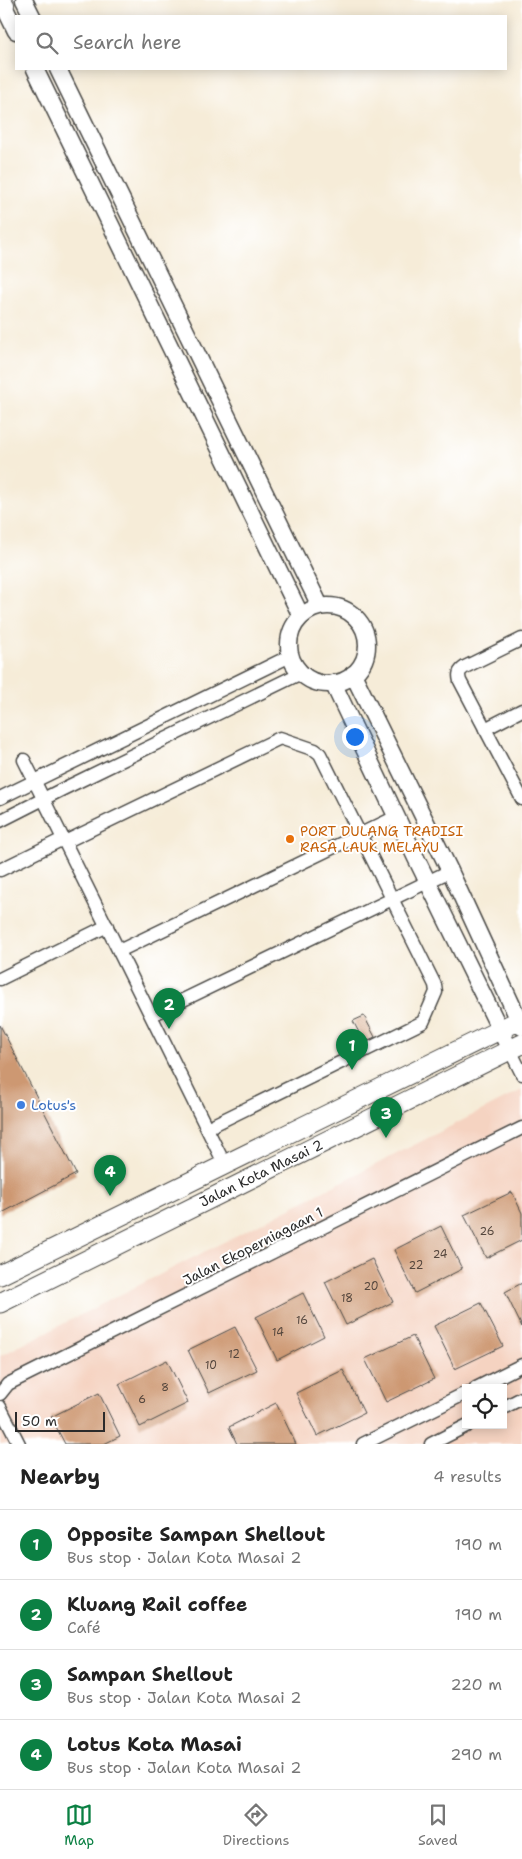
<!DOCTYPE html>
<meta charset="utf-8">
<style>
body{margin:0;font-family:"Shantell Sans",sans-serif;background:#f2f2f2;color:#222}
.controls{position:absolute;right:15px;bottom:15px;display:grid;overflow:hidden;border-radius:0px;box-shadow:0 2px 12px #0003}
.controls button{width:45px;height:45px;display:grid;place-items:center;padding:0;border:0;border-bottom:1px solid #e0e0e0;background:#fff;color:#222;font:25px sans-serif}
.scale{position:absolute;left:15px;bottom:12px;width:90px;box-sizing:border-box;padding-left:5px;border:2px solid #2b2b2b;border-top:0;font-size:14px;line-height:18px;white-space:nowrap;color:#2b2b2b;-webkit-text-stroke:4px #fff;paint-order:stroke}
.you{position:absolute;left:354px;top:736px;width:18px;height:18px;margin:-12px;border:4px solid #fff;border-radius:50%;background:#1a73e8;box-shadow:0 0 0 8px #1a73e833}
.badge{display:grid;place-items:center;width:32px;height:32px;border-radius:50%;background:#0b8043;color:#fff;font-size:16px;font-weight:700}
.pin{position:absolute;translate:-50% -41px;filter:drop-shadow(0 1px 2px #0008)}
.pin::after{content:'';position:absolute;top:26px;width:18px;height:15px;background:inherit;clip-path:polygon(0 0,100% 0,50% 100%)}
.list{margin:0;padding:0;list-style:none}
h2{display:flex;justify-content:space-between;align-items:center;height:65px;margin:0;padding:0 20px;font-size:21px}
h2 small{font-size:16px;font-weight:400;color:#767676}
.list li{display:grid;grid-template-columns:32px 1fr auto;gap:15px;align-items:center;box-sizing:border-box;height:70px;padding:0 20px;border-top:1px solid #e0e0e0}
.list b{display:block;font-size:19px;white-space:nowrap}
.list p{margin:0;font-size:16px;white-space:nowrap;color:#767676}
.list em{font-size:16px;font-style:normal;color:#767676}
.icon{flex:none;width:28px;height:28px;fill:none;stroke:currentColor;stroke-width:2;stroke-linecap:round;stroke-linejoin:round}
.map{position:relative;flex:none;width:522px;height:1444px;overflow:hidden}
.search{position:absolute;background:#fff;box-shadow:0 2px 12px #0003;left:15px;right:15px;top:15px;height:55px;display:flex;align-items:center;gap:12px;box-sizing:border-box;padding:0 18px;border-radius:0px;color:#767676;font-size:19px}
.sheet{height:345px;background:#fff}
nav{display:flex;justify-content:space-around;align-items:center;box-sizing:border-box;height:70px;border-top:1px solid #e0e0e0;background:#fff;font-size:14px;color:#767676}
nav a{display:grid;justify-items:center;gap:2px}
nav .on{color:#0b8043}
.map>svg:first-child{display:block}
.built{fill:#f5d3c1;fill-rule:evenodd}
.building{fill:#cd9872}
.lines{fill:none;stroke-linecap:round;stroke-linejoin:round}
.minor-casing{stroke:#494845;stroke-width:15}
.tertiary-casing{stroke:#494845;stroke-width:19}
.secondary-casing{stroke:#494845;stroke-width:21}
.primary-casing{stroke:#494845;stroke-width:22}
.minor{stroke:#fff;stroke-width:12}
.tertiary{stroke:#fff;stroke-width:16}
.secondary{stroke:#fff;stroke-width:19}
.primary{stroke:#fff;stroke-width:20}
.food-dot{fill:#e8710a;stroke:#fff;stroke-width:2}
.shop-dot{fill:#3f7fe0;stroke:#fff;stroke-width:2}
.labels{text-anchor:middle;stroke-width:4;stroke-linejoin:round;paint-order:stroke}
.number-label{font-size:11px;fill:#54463d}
.food-label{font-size:14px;fill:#c56008;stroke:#fff;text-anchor:start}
.shop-label{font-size:14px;fill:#366cbe;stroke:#fff;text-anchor:start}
.street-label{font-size:14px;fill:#2b2b2b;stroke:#fff}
</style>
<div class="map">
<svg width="522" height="1444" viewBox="0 0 522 1444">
<rect width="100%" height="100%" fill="#fff"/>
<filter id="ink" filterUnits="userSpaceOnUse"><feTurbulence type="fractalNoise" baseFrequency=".02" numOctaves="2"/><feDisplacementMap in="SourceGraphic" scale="10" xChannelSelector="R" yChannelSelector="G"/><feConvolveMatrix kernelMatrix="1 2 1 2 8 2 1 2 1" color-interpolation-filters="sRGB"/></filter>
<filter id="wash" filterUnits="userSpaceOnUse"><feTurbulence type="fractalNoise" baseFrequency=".0096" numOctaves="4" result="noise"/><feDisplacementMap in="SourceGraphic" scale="20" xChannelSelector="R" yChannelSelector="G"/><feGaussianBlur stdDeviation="1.12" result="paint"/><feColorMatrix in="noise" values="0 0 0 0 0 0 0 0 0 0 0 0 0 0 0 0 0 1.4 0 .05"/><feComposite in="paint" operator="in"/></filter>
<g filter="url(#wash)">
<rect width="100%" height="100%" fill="#f6ecd8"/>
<path class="built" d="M522,1090V1444H0V1356ZM466,1388H503V1425H466Z"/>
<g id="blocks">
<g class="building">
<polygon points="364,1016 375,1037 364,1042 353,1021"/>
<polygon points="0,1025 76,1174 0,1214"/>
<polygon points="512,1192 522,1213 522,1240 486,1258 464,1215"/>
<polygon points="441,1226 462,1269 415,1293 394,1250"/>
<polygon points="372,1259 393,1302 346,1325 325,1282"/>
<polygon points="522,1283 522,1327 505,1292"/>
<polygon points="303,1293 324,1336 277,1360 256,1317"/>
<polygon points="481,1303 503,1346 455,1369 434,1326"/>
<polygon points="235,1327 257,1370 209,1393 188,1350"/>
<polygon points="413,1336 434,1379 386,1402 365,1359"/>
<polygon points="167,1360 188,1403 140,1427 119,1384"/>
<polygon points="343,1370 364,1413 317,1436 296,1393"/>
<polygon points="99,1393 120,1436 104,1444 65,1444 51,1417"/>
<polygon points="276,1403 296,1444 237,1444 229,1427"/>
</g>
</g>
</g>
<g filter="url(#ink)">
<use href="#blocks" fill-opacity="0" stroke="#494845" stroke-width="1"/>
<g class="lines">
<defs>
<g id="minor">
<path d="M522,639L465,667C459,671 458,674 460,681L522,799"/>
<polyline points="485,729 522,710"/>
<polyline points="24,760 225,1165"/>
<polyline points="0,798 290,656"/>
<polyline points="0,821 63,789 301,673"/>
<polyline points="65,842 280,738 315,750 320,754 435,985 436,992 423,1022 207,1128"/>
<polyline points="0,870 63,839"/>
<polyline points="119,951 396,817"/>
<polyline points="0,979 107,926"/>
<polyline points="152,1015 450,871"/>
<polyline points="510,1050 522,1074"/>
<polyline points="476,1388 522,1365"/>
<polyline points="0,1394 8,1384 522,1128"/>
<polyline points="0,1407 19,1444"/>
<polyline points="503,1408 522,1398"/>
<polyline points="363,1444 466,1393"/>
<polyline points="431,1444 468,1425"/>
</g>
<g id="tertiary">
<polyline points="1,0 16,31"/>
<polyline points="24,0 32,16"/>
<polyline points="35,69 301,616"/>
<polyline points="58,69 320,606"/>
<circle cx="328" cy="645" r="39"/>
<polyline points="353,674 450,871 522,1027"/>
<polyline points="333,683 416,858 510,1050"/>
</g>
<g id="secondary">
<polyline points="0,1275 522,1019"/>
<polyline points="0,1303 522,1044"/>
</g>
<polyline id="primary" points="0,3 4,5"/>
</defs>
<use href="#minor" class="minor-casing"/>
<use href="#tertiary" class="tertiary-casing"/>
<use href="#secondary" class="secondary-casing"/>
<use href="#primary" class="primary-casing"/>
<use href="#minor" class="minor"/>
<use href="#tertiary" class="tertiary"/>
<use href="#secondary" class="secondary"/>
<use href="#primary" class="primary"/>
</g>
</g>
<circle class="food-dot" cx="290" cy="839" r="5"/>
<circle class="shop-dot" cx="21" cy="1105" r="5"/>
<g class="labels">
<g class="number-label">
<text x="487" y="1235">26</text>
<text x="440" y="1258">24</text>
<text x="416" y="1269">22</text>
<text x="371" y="1290">20</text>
<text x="347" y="1302">18</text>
<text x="302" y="1324">16</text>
<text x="278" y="1336">14</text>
<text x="234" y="1358">12</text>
<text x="211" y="1369">10</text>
<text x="165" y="1391">8</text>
<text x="142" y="1403">6</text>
</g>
<g class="food-label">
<text x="300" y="836">PORT DULANG TRADISI<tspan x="300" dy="16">RASA LAUK MELAYU</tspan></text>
</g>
<g class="shop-label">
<text x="31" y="1110">Lotus's</text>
</g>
<g class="street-label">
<text transform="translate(261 1173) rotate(-26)" y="5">Jalan Kota Masai 2</text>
<text transform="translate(253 1246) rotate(-27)" y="5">Jalan Ekoperniagaan 1</text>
</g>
</g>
</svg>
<div class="controls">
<button><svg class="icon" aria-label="locate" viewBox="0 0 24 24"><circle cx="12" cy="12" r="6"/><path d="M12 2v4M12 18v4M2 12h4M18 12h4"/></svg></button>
</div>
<div class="scale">50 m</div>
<div class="you"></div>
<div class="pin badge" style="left:352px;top:1070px">1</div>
<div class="pin badge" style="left:169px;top:1029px">2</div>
<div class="pin badge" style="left:386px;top:1138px">3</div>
<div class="pin badge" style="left:110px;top:1196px">4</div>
<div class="search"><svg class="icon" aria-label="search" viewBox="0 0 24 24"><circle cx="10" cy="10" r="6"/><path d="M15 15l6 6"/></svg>Search here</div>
</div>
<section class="sheet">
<h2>Nearby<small>4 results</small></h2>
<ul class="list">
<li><span class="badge">1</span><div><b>Opposite Sampan Shellout</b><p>Bus stop · Jalan Kota Masai 2</p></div><em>190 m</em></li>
<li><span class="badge">2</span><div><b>Kluang Rail coffee</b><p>Café</p></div><em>190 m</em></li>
<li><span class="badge">3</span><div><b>Sampan Shellout</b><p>Bus stop · Jalan Kota Masai 2</p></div><em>220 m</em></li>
<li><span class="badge">4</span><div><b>Lotus Kota Masai</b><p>Bus stop · Jalan Kota Masai 2</p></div><em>290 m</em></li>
</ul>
</section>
<nav>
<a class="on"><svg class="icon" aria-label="map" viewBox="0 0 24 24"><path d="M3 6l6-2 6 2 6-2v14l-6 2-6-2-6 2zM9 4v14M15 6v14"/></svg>Map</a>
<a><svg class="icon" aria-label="directions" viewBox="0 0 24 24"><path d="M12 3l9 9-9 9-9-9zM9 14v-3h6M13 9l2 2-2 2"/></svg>Directions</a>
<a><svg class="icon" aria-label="saved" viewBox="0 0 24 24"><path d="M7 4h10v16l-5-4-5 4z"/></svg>Saved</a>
</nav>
